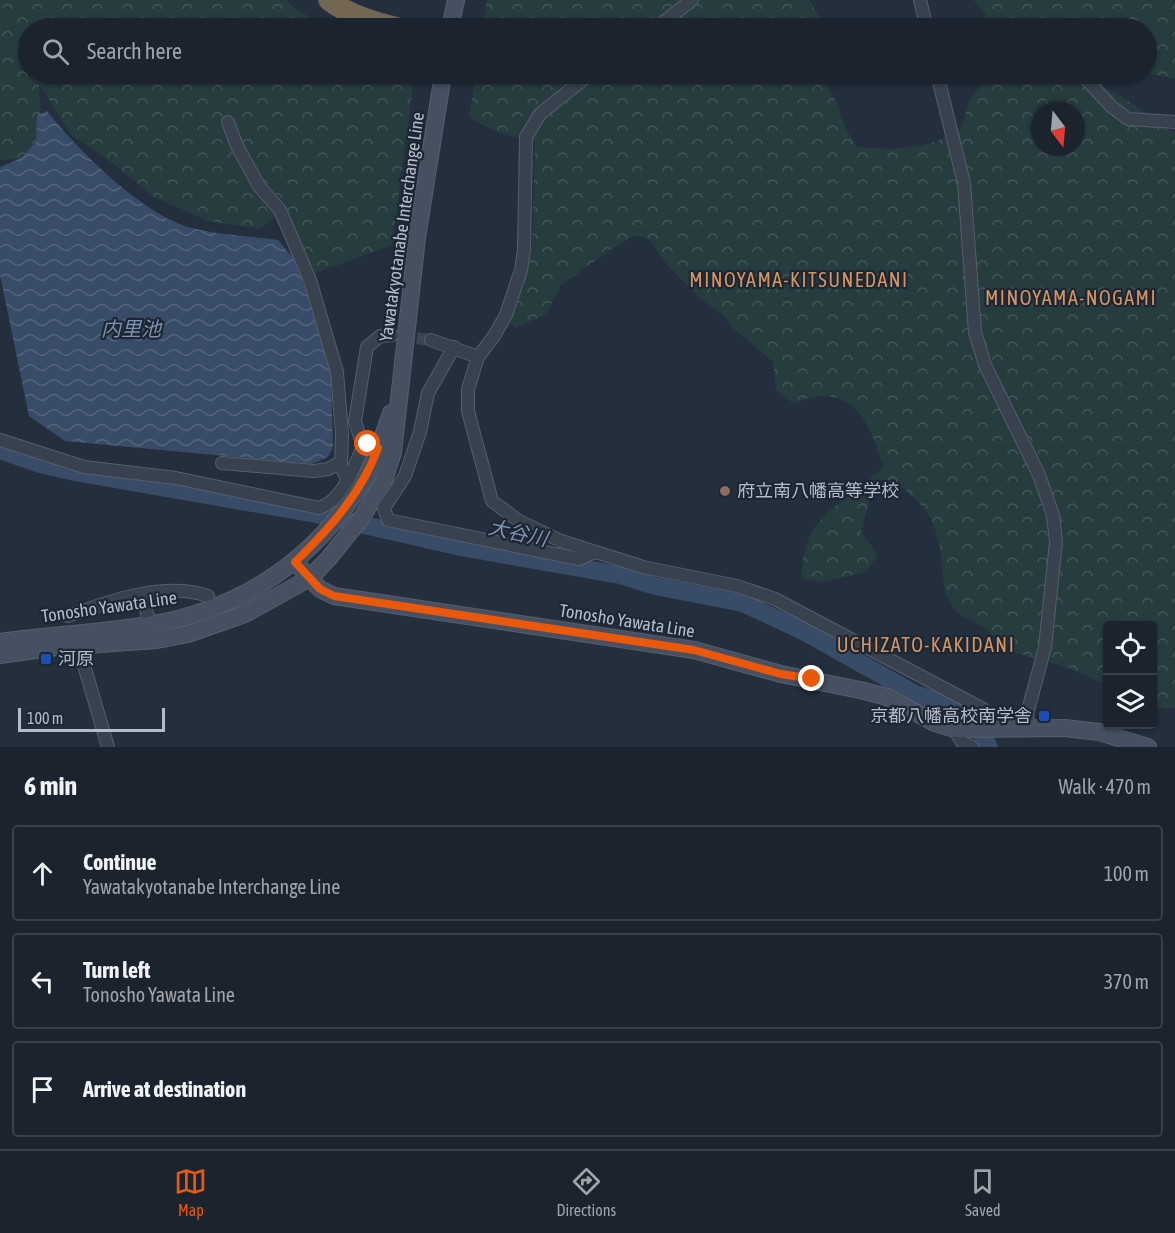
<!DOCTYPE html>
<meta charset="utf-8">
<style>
body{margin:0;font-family:"Asap Condensed","Noto Sans JP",sans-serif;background:#242b36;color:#f1f3f6}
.controls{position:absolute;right:18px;bottom:18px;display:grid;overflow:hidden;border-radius:6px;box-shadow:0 2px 4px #0004}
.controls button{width:54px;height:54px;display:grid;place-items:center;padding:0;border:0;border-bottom:2px solid #39404a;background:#1b232e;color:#f1f3f6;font:30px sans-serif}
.compass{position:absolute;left:1031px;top:102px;width:54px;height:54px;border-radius:50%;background:#1b232e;box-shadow:0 2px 4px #0004;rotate:164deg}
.scale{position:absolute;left:18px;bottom:15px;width:147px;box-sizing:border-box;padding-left:6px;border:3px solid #b4bcc9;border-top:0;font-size:16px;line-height:21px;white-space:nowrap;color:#b4bcc9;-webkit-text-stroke:4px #1d2633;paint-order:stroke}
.stop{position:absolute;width:18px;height:18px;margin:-14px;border:4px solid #ea580c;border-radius:50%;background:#fff}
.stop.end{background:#ea580c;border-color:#fff;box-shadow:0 2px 6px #0008}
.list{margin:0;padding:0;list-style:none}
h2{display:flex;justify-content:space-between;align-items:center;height:78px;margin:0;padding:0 24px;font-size:26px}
h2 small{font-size:20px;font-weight:400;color:#a0a4aa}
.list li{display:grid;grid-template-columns:39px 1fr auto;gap:18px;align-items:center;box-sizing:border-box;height:96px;margin:0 12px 12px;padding:0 12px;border:2px solid #39404a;border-radius:6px}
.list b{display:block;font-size:22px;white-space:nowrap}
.list p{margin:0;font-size:20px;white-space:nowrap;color:#a0a4aa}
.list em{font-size:20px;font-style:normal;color:#a0a4aa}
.icon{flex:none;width:33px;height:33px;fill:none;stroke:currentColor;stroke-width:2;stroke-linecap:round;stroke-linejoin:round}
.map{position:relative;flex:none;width:1175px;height:747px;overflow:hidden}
.search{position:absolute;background:#1b232e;box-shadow:0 2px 4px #0004;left:18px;right:18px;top:18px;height:66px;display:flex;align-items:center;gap:15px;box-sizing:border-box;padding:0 21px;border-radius:33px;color:#a0a4aa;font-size:22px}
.sheet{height:402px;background:#1b232e}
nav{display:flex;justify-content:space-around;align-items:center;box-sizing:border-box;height:84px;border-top:2px solid #39404a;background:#1b232e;font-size:16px;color:#a0a4aa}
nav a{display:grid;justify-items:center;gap:3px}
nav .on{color:#ea580c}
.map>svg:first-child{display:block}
.forest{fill:url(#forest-crowns);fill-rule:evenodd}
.water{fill:url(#water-waves)}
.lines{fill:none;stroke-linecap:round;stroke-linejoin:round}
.river{stroke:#394c67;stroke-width:18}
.minor-tunnel{stroke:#3a4453;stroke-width:12;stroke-dasharray:12 6;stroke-linecap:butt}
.minor-casing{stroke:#565f6c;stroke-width:14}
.secondary-casing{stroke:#565f6c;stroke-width:18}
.motorway-casing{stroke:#434c59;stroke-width:22}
.minor{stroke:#38414e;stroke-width:12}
.secondary{stroke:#465061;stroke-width:16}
.motorway{stroke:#746855;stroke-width:21}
.route{stroke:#ea580c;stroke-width:8}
.education-dot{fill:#8d6e63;stroke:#1d2633;stroke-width:2}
.transit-dot{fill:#1a4fb4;stroke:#1d2633;stroke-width:2}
.labels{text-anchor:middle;stroke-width:4.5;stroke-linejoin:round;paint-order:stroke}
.street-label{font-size:18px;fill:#b4bcc9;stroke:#1d2633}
.poi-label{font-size:18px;fill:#b4bcc9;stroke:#1d2633;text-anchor:start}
.neighbourhood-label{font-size:20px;letter-spacing:1.5px;fill:#d59563;stroke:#1d2633}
.water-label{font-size:20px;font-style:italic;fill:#7c92b1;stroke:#1d2633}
</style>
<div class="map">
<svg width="1175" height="747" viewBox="0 0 1175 747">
<defs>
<pattern id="forest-crowns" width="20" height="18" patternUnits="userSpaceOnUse" patternTransform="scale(1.5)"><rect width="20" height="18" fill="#263c3f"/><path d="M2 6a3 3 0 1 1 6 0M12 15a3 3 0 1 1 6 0" fill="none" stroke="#435659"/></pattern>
<pattern id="water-waves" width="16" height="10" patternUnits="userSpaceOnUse" patternTransform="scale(1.5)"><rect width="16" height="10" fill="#394c67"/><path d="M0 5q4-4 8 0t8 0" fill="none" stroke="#53647b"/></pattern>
</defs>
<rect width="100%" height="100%" fill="#242f3e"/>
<g class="forest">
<polygon points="0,0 287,0 293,7 328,28 28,28 28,74 408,74 413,85 392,245 316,273 278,214 260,229 208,221 154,197 110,161 71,135 39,83 42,145 27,158 0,160"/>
<polygon points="487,0 810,0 824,28 483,28"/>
<polygon points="974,0 1175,0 1175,79 1147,73 1146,28 1101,28 1096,24 1070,24 1062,28 981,28 986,15"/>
<path d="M476,74H823L828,88L838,105L845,128L857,147L890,149L920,146L935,142L961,129L970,99L981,85L987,74H1092L1106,88L1130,102L1168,130L1175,131V707L1164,709L1153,704L1152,626H1108L1107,685L1066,667L1012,652L983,627L957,613L945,593L939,542L932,520L918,501L906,490L889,480L874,481L861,532L871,545L877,557L866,571L850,576L822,582L801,579L803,557L811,532L826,514L884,467C872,435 863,395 821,396C812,396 801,401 793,403L776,391L773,362L733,328L723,315L701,299L667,265L650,240L636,235L610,250L561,285L546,314L515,328L510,323L529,266L532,246L535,142C511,137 490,130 469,117ZM1040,111H1076V147H1040Z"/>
</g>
<path class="water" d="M47,111C78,150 142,215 192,228C219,235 250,236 278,240L294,259L334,361L331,378L333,447L328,457L312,464L65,441L29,416L0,275V167L21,158L36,142L37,115Z"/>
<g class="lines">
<polyline class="river" points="0,450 40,464 80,473 316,514 461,547 620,575 655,586 743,603 803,631 917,695 954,706 972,718 989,747"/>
<polyline class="minor-tunnel" points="399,336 431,340"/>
<defs>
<g id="minor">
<polyline points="920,0 927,28"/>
<polyline points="656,28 692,0"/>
<polyline points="590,74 540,114 526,137 524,250 521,270 506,315 494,336 478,357 468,389 468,411 492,501 519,521 561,541 643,567 737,586 775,599 983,709 1002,728"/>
<polyline points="937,74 964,183 975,332 985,365 1039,475 1053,515 1056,542 1045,647 1027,714 1028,727"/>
<polyline points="1081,74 1112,107 1128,119 1175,122"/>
<polyline points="228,122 237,146 259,186 280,210 310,280 337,372 342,434 341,466 347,479"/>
<polyline points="431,340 478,357"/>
<polyline points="454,347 428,393 420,432 405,476 384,508 388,520 579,559 595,552"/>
<path d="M0,440L84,467L176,478L319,508C344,500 355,464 365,442"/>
<polyline points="370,445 360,437 355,421 367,347 380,336 392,335"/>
<polyline points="222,463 314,471 328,469 341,462"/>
<polyline points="142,594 150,625"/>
<path d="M68,616C109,601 166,581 208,596"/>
<polyline points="83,662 108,747"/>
<polyline points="954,729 962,742 972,747"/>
</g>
<g id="secondary">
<polyline points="450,28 456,0"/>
<polyline points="295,562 320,589 334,596 694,650 781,674 860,690 887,697 935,723 954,729 1065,728 1099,732 1148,747"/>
<path d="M0,642C49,635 100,633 149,625C232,611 304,568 351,499C357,490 364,482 369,472C378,454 384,432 391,413"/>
<polyline points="0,655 57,647 157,640 188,634 245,614 310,578 329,558 362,517 383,483 393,453 417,238 443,74"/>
</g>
<path id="motorway" d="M329,0C349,15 372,22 397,28"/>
</defs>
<use href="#minor" class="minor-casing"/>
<use href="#secondary" class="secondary-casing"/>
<use href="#motorway" class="motorway-casing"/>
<use href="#minor" class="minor"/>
<use href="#secondary" class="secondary"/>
<use href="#motorway" class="motorway"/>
</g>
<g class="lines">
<path class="route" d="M368,444L378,448C361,494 330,528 295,562L320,589L334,596L694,650L781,674L812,679"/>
</g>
<circle class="education-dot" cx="725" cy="491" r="6"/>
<g class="transit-dot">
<rect x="40" y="653" width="12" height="12" rx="3"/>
<rect x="1038" y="710" width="12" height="12" rx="3"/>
</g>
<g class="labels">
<g class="street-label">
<text transform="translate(402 227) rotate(-82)" y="6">Yawatakyotanabe Interchange Line</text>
<text transform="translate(109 607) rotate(-8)" y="6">Tonosho Yawata Line</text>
<text transform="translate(627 621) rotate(9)" y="6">Tonosho Yawata Line</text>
</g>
<g class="poi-label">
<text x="737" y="497">府立南八幡高等学校</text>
<text x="58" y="665">河原</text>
<text x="1032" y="722" text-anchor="end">京都八幡高校南学舎</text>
</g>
<g class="neighbourhood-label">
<text x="799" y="287">MINOYAMA-KITSUNEDANI</text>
<text x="1071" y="305">MINOYAMA-NOGAMI</text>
<text x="926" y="652">UCHIZATO-KAKIDANI</text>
</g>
<g class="water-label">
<text x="131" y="336">内里池</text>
<text transform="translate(518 533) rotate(12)" y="7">大谷川</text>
</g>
</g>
</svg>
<div class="controls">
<button><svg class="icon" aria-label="locate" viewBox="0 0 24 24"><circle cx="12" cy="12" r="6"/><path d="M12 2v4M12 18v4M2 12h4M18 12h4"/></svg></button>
<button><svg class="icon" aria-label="layers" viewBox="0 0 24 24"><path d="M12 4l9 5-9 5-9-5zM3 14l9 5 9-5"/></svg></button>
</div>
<svg class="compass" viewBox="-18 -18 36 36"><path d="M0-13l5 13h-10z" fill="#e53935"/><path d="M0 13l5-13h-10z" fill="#a0a4aa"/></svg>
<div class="scale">100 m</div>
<div class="stop" style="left:368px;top:444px"></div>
<div class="stop end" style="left:812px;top:679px"></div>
<div class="search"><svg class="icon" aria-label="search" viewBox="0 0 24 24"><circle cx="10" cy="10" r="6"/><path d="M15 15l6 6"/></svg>Search here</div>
</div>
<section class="sheet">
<h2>6 min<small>Walk · 470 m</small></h2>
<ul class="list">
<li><svg class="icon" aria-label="ahead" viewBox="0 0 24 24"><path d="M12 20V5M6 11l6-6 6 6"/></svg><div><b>Continue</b><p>Yawatakyotanabe Interchange Line</p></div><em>100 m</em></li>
<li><svg class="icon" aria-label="left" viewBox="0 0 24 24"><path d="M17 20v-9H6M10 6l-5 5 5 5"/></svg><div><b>Turn left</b><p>Tonosho Yawata Line</p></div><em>370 m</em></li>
<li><svg class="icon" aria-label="arrive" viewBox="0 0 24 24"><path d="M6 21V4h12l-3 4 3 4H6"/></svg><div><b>Arrive at destination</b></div></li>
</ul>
</section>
<nav>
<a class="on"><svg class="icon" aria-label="map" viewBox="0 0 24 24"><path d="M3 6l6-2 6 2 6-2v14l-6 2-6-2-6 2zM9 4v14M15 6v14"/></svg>Map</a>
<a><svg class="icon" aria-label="directions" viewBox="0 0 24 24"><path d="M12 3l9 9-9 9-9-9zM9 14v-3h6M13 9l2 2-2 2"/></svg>Directions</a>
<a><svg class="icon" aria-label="saved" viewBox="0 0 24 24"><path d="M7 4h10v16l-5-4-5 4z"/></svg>Saved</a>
</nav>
